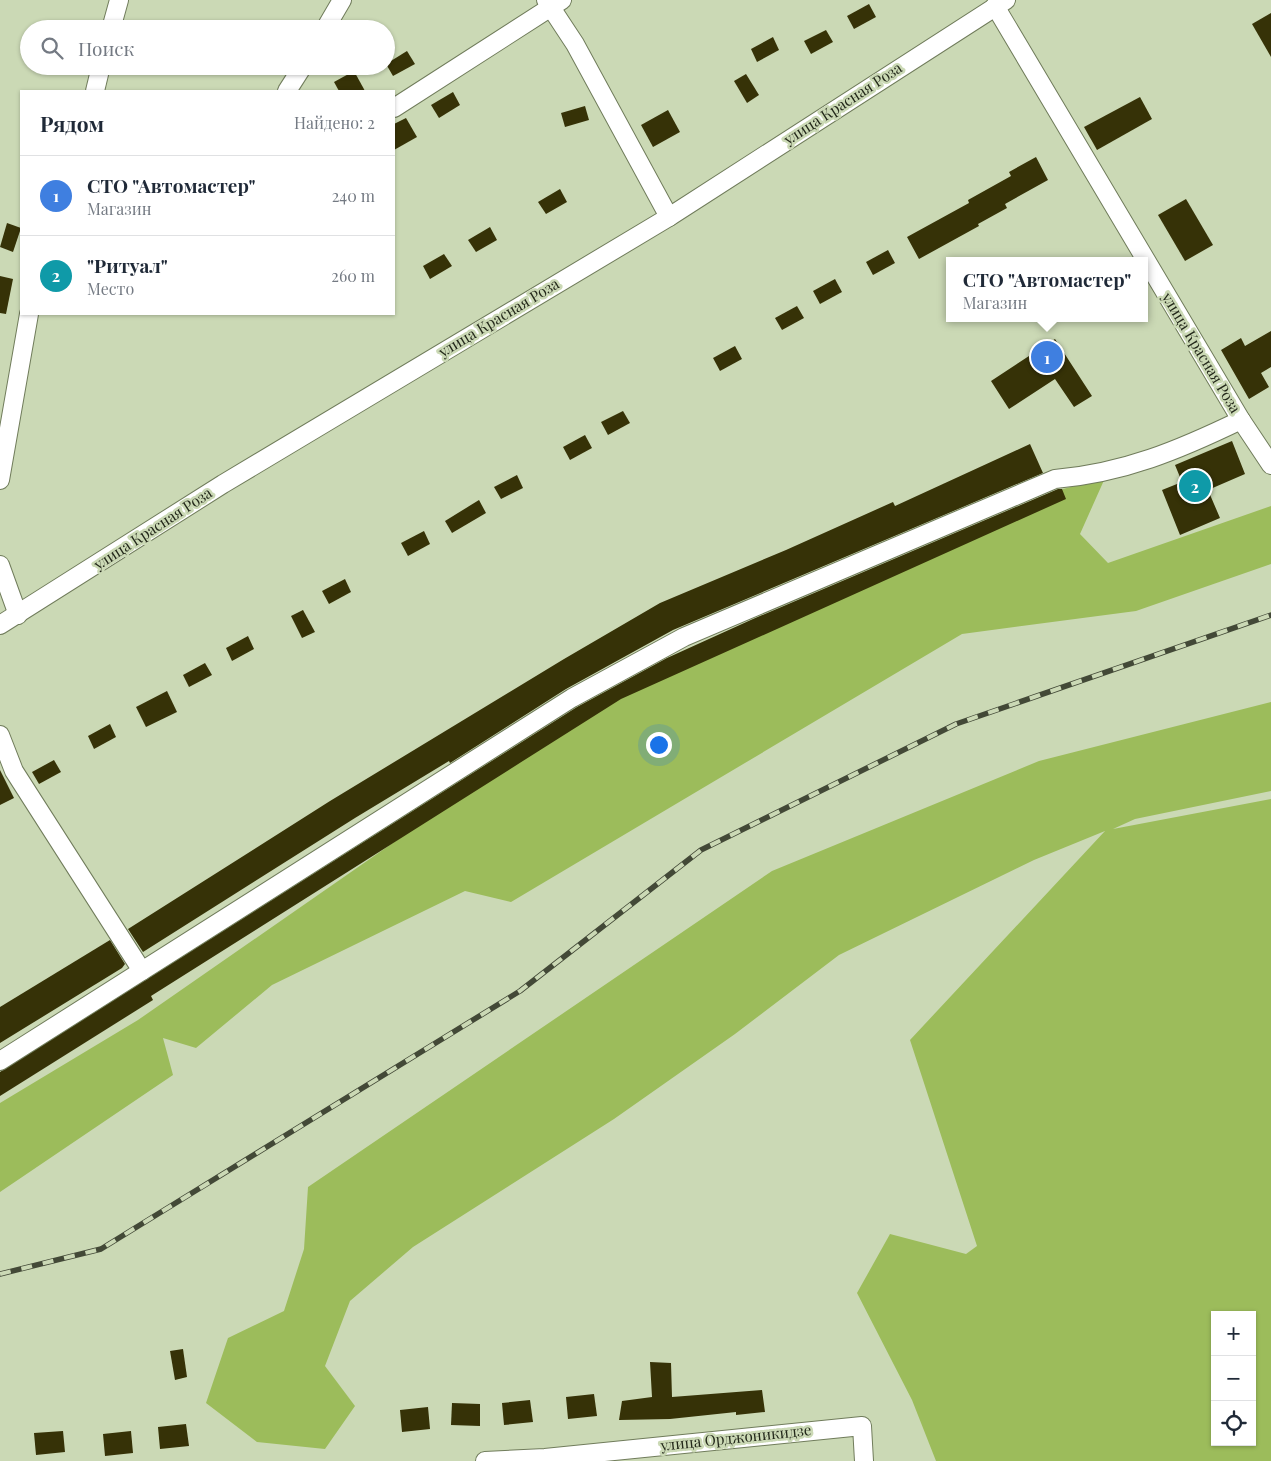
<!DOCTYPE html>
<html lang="ru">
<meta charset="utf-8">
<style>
body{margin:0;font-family:"Playfair Display",serif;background:#f2f2f3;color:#1f2937}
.controls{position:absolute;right:15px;bottom:15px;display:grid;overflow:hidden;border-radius:0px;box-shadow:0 1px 4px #0004}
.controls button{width:45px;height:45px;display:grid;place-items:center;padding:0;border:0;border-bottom:1px solid #e0e1e3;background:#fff;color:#1f2937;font:25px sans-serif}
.you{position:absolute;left:658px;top:744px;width:18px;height:18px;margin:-12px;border:4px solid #fff;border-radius:50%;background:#1a73e8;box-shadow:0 0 0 8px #1a73e833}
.badge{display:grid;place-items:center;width:32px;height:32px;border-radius:50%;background:#ea580c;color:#fff;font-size:16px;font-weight:700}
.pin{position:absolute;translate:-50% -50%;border:2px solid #fff;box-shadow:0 1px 5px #0006}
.popup{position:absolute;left:946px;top:257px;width:202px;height:65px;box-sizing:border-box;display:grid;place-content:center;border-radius:0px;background:#fff;filter:drop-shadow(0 1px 4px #0005);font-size:16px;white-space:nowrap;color:#747a83}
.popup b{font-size:19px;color:#1f2937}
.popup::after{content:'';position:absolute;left:50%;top:100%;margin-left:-10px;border:10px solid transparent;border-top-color:#fff}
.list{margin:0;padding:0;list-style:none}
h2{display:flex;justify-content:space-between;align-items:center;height:65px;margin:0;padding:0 20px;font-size:21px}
h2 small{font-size:16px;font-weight:400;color:#747a83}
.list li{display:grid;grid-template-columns:32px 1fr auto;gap:15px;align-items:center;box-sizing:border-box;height:80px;padding:0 20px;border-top:1px solid #e0e1e3}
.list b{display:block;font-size:19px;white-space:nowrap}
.list p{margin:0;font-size:16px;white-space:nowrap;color:#747a83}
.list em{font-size:16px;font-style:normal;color:#747a83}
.icon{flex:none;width:28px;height:28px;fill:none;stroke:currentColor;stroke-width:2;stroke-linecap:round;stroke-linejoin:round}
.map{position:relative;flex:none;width:1271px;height:1461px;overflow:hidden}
.search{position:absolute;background:#fff;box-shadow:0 1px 4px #0004;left:20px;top:20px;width:375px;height:55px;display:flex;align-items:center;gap:12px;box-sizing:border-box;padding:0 18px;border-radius:28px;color:#747a83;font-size:19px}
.panel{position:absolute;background:#fff;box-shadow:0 1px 4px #0004;left:20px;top:90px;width:375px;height:225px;border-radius:0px}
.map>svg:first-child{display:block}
.green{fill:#9cbc5b;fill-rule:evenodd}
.building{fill:#363207}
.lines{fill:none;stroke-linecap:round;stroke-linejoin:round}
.minor-casing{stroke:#707c5b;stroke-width:20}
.minor{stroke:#fff;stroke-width:18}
.rail-casing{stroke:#434937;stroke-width:5.5}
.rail{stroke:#cbd9b5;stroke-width:4;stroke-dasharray:11;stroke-linecap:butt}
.labels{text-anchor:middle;stroke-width:5;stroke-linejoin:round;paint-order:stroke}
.street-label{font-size:15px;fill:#23281a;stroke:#cbd9b5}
</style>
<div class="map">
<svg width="1271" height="1461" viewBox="0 0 1271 1461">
<rect width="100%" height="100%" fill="#cbd9b5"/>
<g class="green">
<polygon points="1105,478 1080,534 1108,563 1271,506 1271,564 1136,611 962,634 511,902 465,891 272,985 196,1048 163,1038 173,1075 0,1192 0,1103 138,1020 610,692 1063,489"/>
<path d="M1271,702V791L1135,819L1113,829L1271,799V1461H936L912,1400L857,1293L890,1234L966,1254L977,1246L910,1040L1105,831L1034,860L839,955L735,1034L614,1119L413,1247L350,1301L325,1366L355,1406L325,1449L257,1442L206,1403L228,1338L284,1311L304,1249L308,1187L772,871L1039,761ZM1215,1315H1252V1442H1215Z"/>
</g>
<g class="building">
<polygon points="869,4 876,17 854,29 847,16"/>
<polygon points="1271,13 1271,57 1252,24"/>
<polygon points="826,30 833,42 811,54 804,41"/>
<polygon points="773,37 779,50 757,62 751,49"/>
<polygon points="407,51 415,64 393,76 386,64"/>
<polygon points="354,71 365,91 339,91 334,82"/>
<polygon points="746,74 759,95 747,103 734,81"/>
<polygon points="453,92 460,105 439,118 431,105"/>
<polygon points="1140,97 1152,119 1097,150 1084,127"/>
<polygon points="585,106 589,120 565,127 561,113"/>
<polygon points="668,110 680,132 653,147 641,125"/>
<polygon points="406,118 417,137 394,150 394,124"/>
<polygon points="1036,157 1048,180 1005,204 1007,208 978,224 979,226 919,259 907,237 969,203 968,200 1011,176 1009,172"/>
<polygon points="560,189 567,202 546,214 538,202"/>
<polygon points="1186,199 1213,245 1185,261 1158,215"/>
<polygon points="7,223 21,228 13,252 0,247"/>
<polygon points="490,227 497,240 476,252 468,240"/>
<polygon points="888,250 895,263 873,275 866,262"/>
<polygon points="444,254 452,266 430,279 423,266"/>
<polygon points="0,276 13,279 6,314 0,313"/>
<polygon points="835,279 842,292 820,304 813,291"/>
<polygon points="797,306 804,318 782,330 775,318"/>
<polygon points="1271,331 1271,367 1261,373 1269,387 1249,399 1221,350 1241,338 1245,346"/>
<polygon points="1055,339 1092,396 1074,407 1055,379 1009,409 991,381"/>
<polygon points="735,346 742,359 720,371 713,358"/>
<polygon points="623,411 630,423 608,435 601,422"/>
<polygon points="585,435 592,448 570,460 563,447"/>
<polygon points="1232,441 1245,474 1208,490 1220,518 1180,535 1162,490 1182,482 1175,465"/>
<polygon points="1030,444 1043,473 673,630 566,689 450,763 449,761 355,818 143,952 128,929 330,801 564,659 660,603 786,550 893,502 895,506"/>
<polygon points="517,475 523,488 501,499 494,487"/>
<polygon points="1058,489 1062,489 1066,499 621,699 151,996 153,1000 0,1096 0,1072 577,707 667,658 753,619"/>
<polygon points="479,500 486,513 452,533 445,521"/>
<polygon points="424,531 430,544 408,556 401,543"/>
<polygon points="345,579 351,592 329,604 322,591"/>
<polygon points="303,610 315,632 302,638 291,616"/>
<polygon points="248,636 254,649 232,661 226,648"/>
<polygon points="205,663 212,675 189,687 183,675"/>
<polygon points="167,691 177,712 146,727 136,707"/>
<polygon points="110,724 116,737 94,749 88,736"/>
<polygon points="54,760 61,772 39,784 32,772"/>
<polygon points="0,770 14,798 0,805"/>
<polygon points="110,940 125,964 122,968 0,1043 0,1007"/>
<polygon points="183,1349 187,1377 175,1380 170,1351"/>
<polygon points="650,1362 671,1363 672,1397 762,1390 765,1412 736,1415 736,1412 670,1419 619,1420 622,1401 652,1397"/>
<polygon points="594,1394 597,1416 568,1419 566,1397"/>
<polygon points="530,1400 533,1422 504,1425 502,1403"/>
<polygon points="452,1403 480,1404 480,1426 451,1425"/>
<polygon points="428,1407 430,1429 402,1432 400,1410"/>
<polygon points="186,1424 189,1446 160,1449 158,1427"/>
<polygon points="63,1431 65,1452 36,1455 34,1433"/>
<polygon points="131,1431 133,1453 105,1456 103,1434"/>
</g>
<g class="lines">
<defs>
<g id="minor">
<polyline points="546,0 575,44 669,217"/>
<polyline points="995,6 1241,420 1271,465"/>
<polyline points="111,29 119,0"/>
<polyline points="325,29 342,0"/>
<polyline points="95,91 101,66"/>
<polyline points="287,91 303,66"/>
<polyline points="394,108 562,0"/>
<polyline points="0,480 29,314"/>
<polyline points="0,565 18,615"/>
<polyline points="0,625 223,484 669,217 1006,0"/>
<polyline points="0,735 14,771 142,971"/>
<path d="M0,1061L572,698L684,637L1055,479C1124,473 1179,450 1241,420"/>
<polyline points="485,1461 545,1458 862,1426 864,1461"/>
</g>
</defs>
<use href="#minor" class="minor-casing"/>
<use href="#minor" class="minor"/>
<defs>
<polyline id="rail" points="0,1274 101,1249 520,991 701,850 956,724 1271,615"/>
</defs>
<use href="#rail" class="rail-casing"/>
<use href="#rail" class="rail"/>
</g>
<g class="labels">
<g class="street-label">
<text transform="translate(843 104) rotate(-33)" y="5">улица Красная Роза</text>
<text transform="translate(499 318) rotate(-31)" y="5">улица Красная Роза</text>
<text transform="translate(1201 353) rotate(59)" y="5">улица Красная Роза</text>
<text transform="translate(153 529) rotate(-33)" y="5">улица Красная Роза</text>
<text transform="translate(736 1438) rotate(-6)" y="5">улица Орджоникидзе</text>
</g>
</g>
</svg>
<div class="controls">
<button>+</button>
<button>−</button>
<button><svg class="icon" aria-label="locate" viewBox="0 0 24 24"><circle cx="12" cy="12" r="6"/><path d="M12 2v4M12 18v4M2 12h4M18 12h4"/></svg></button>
</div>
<div class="you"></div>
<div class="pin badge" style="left:1047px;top:357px;background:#3f7fe0">1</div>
<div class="popup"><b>СТО &quot;Автомастер&quot;</b>Магазин</div>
<div class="pin badge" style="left:1195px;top:486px;background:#0f9aa8">2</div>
<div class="search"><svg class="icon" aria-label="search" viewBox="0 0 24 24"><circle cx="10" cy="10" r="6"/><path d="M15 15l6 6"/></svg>Поиск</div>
<section class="panel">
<h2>Рядом<small>Найдено: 2</small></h2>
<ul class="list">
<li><span class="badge" style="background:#3f7fe0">1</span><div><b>СТО &quot;Автомастер&quot;</b><p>Магазин</p></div><em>240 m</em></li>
<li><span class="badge" style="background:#0f9aa8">2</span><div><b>&quot;Ритуал&quot;</b><p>Место</p></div><em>260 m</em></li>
</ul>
</section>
</div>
